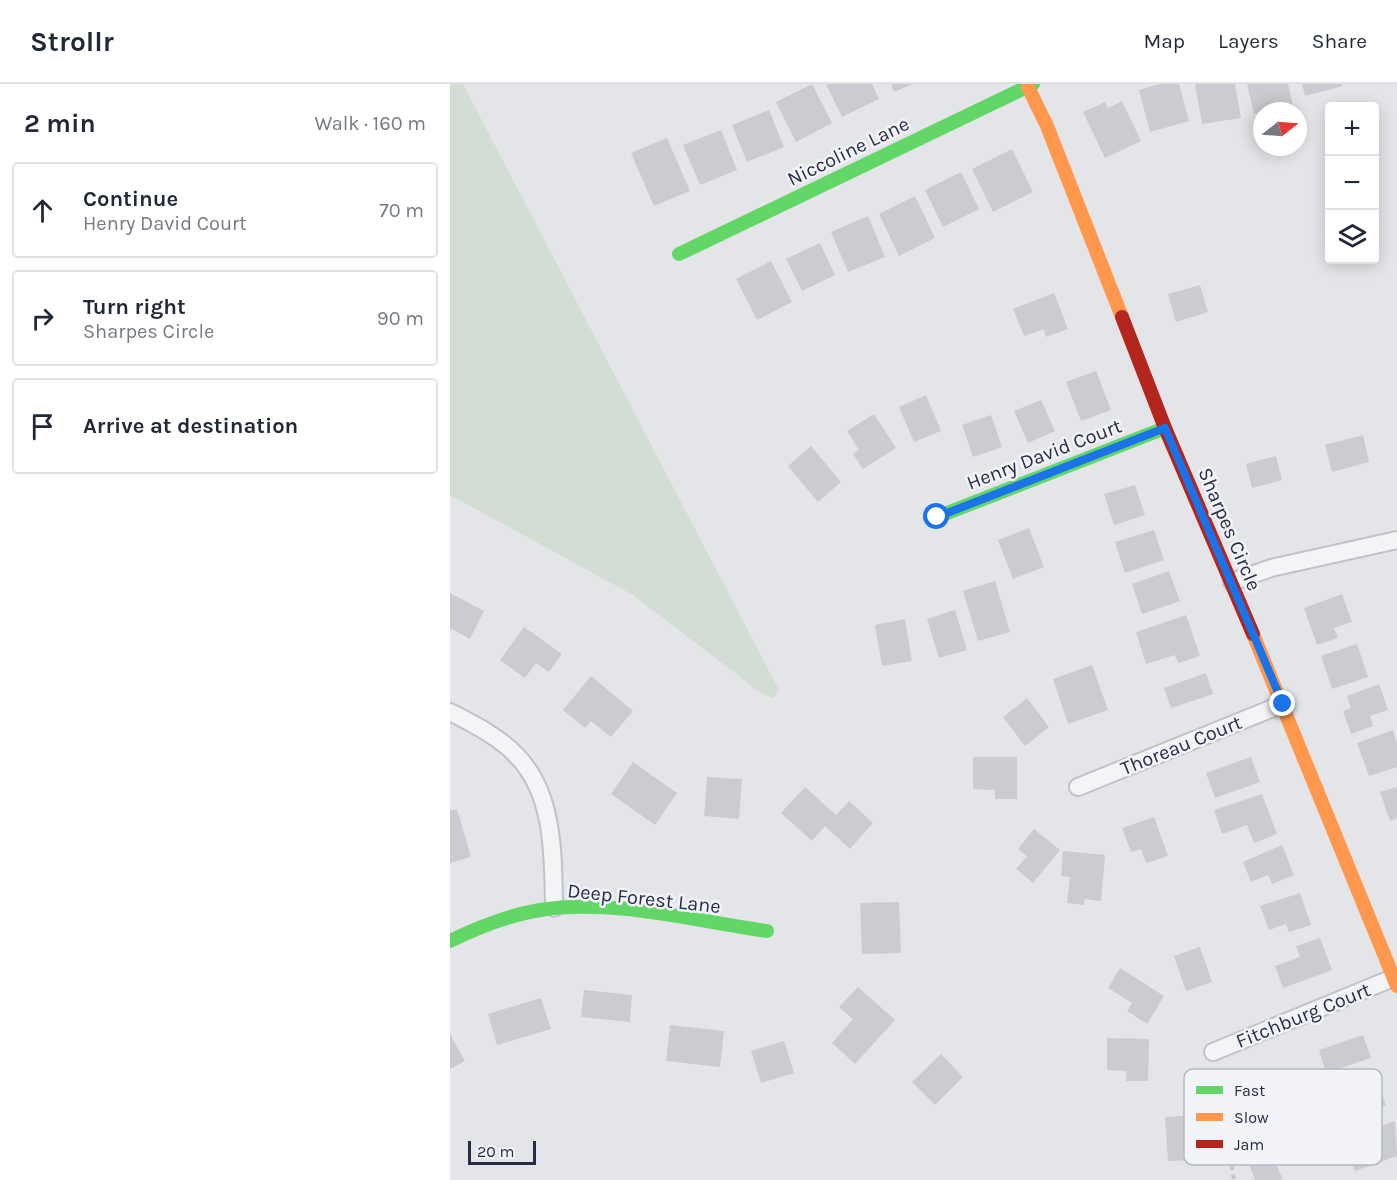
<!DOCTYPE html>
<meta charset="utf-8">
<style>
body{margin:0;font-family:Karla,sans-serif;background:#f6f6f7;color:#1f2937}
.controls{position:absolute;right:18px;top:18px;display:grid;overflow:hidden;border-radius:6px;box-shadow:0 3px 15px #0003}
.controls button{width:54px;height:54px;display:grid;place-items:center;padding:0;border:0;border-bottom:2px solid #e0e1e3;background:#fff;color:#1f2937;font:30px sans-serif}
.compass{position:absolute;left:803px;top:18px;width:54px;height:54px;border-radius:50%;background:#fff;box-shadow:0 3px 15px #0003;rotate:73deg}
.scale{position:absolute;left:18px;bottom:15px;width:68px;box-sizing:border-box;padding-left:6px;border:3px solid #282d45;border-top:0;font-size:16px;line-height:21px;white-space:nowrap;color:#282d45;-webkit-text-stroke:4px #f2f3f8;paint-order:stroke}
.stop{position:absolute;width:18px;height:18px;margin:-14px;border:4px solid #1a73e8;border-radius:50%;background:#fff}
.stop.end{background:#1a73e8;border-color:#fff;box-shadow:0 2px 6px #0008}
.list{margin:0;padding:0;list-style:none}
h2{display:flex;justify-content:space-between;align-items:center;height:78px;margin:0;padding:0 24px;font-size:26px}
h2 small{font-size:20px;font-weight:400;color:#747a83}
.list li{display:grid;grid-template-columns:39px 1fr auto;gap:18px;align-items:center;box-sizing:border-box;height:96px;margin:0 12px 12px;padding:0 12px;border:2px solid #e0e1e3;border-radius:6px}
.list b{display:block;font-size:22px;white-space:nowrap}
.list p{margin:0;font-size:20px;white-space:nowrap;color:#747a83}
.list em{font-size:20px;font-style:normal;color:#747a83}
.icon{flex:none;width:33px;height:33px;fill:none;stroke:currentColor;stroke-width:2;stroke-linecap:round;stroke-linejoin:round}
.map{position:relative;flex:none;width:947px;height:1096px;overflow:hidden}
header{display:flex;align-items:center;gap:36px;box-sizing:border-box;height:84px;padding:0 30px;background:#fff;border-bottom:2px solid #e0e1e3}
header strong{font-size:28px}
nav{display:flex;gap:33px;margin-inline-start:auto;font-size:21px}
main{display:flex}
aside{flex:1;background:#fff}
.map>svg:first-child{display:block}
.green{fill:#d2ddd4}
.building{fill:#cbccd1}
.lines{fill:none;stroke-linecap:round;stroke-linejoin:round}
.street-casing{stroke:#c1c2c7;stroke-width:20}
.path{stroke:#c5c6cc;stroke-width:4;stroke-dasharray:4.5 4.5;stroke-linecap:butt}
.street{stroke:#f3f4f6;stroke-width:16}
.fast{stroke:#63d668;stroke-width:14}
.slow{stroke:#ff974d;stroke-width:14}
.jam{stroke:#b3261e;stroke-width:14}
.route{stroke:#1a73e8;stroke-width:8}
.labels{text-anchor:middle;stroke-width:5;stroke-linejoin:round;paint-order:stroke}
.street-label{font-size:20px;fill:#282d45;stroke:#f2f3f8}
.key{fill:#f2f3f8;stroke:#b5b8c2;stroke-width:1.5}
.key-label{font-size:16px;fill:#282d45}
</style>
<header>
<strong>Strollr</strong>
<nav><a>Map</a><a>Layers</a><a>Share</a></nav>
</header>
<main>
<aside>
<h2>2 min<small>Walk · 160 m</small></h2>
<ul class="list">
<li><svg class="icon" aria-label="ahead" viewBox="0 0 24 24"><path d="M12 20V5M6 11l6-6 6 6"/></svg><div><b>Continue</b><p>Henry David Court</p></div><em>70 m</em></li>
<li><svg class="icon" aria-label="right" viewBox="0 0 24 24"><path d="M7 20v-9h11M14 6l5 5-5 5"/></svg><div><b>Turn right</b><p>Sharpes Circle</p></div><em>90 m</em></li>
<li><svg class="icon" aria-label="arrive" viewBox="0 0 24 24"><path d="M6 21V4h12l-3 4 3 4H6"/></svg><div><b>Arrive at destination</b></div></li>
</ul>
</aside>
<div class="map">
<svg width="947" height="1096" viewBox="0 0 947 1096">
<rect width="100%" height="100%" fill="#e4e5e9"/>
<polygon class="green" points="0,0 13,0 329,606 323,614 311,609 183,511 0,411"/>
<g class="building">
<polygon points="362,0 382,39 346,58 326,18"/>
<polygon points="376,0 422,0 429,15 392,33"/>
<polygon points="441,0 463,0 444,8"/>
<polygon points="709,0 729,0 739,37 700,48 689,6"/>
<polygon points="745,0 785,0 791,34 752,40"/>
<polygon points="797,0 838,0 843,22 804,30"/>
<polygon points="852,0 892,0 893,2 855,12"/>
<polygon points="672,17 691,57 655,74 633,28 655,18 658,24"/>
<polygon points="319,26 334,63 297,78 282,41"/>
<polygon points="271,46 287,86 250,101 233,61"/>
<polygon points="217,54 240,107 204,122 181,69"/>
<polygon points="562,65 583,108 543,128 522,85"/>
<polygon points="511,88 529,125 493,143 475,106"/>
<polygon points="465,112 485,154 449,172 429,130"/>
<polygon points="418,132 435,173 398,188 381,148"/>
<polygon points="370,159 385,191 352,207 336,175"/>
<polygon points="321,177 342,218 307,236 286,195"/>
<polygon points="750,201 758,228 726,238 718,210"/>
<polygon points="604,209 618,245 596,253 594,245 574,252 563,225"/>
<polygon points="646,287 661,326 631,337 616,298"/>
<polygon points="476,311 491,347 464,358 449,323"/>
<polygon points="591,316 605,347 578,359 564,327"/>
<polygon points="424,330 446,364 413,385 403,370 409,366 397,347"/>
<polygon points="541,331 552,363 523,373 512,341"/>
<polygon points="913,351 919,378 882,388 875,361"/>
<polygon points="361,362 391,398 368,418 338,382"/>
<polygon points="826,372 832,396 802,404 796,380"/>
<polygon points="685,401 695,431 664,441 654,410"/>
<polygon points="579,444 594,483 563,495 548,456"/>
<polygon points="704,446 714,476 675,489 665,458"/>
<polygon points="719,487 730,517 692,530 682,500"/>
<polygon points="545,497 560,548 528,557 513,507"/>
<polygon points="0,509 34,527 20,555 0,544"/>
<polygon points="892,510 902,538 884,544 888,554 867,561 854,524"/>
<polygon points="505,526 517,566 489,574 477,535"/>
<polygon points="736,531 750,572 728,579 725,571 696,580 686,548"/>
<polygon points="455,535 462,577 432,582 425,541"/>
<polygon points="74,543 112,570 99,588 86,579 75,594 50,576"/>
<polygon points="907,560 918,593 882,605 871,572"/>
<polygon points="642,581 658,626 618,640 603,595"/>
<polygon points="756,589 763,610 721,624 714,604"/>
<polygon points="141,592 183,627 161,653 141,637 135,644 113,626"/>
<polygon points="929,600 938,626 920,632 923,642 901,650 893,627 901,624 897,612"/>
<polygon points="577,614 599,643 575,662 553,633"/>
<polygon points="943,646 947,660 947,683 919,692 907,659"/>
<polygon points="523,673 567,673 567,715 545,715 545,706 523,705"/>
<polygon points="801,673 810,698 765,714 756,689"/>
<polygon points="183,678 227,709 205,741 161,710"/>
<polygon points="257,693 292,695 289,735 254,732"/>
<polygon points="355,703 386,731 399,717 423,739 400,765 375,742 362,757 331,729"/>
<polygon points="947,703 947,734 940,737 930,708"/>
<polygon points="812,710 827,750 804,759 797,741 772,750 764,726"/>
<polygon points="7,725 21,773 0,779 0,727"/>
<polygon points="704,733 718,772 696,779 691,765 681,768 672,744"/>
<polygon points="584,745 610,766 583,799 566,785 577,772 568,765"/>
<polygon points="832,761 844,791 822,800 818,791 801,798 793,778"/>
<polygon points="613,767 655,771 651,817 635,815 634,821 617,819 620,793 611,792"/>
<polygon points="850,809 861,841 839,848 836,840 819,846 810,822"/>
<polygon points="449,818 451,869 412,870 410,819"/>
<polygon points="870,854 882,886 833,904 825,882 850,873 846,862"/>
<polygon points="750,863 762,898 736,907 724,872"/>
<polygon points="670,884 714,912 697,940 677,927 682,919 658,904"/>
<polygon points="408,903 445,936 405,980 382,959 403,935 389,923"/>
<polygon points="134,906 182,911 180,938 131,933"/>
<polygon points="91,914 101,945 47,961 38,930"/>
<polygon points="220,941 274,947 270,983 216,977"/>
<polygon points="0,950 15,977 0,985"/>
<polygon points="913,951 921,974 876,989 869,966"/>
<polygon points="657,954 699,955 698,997 676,997 676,987 657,986"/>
<polygon points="334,957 344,989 311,999 301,967"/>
<polygon points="491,970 513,993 485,1021 462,998"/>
<polygon points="925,991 936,1021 887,1038 876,1008"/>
<polygon points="748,1031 750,1076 718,1077 715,1033"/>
<polygon points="945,1037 947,1072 905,1087 894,1055"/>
<polygon points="832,1045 842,1070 825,1077 833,1096 805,1096 792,1062"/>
</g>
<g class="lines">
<defs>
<g id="street">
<polyline points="782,498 821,484 947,456"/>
<path d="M0,628C23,640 48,652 66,671C105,710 103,773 104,824"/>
<polyline points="628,703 833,620"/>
<polyline points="763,968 943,894"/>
</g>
</defs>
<use href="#street" class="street-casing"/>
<polyline class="path" points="766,984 784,1096"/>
<use href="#street" class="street"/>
<g class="fast">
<polyline points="229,170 583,0"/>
<polyline points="487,433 715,344"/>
<path d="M0,857C29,843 59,831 90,826C161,814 246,837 317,847"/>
</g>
<g class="slow">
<polyline points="578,3 597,42 672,233"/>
<polyline points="803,550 947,902"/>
</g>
<polyline class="jam" points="672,233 715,344 803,550"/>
</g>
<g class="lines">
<polyline class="route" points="487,433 715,344 833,620"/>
</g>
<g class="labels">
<g class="street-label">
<text transform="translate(398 67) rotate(-26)" y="7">Niccoline Lane</text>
<text transform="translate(594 370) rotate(-21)" y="7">Henry David Court</text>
<text transform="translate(780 445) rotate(67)" y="7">Sharpes Circle</text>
<text transform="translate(731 661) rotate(-22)" y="7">Thoreau Court</text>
<text transform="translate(194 814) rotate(6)" y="7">Deep Forest Lane</text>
<text transform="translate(853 931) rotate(-22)" y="7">Fitchburg Court</text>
</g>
</g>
<rect x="734" y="985" width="198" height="96" rx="9" class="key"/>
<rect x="746" y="1002" width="27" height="8" fill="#63d668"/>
<rect x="746" y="1029" width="27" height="8" fill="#ff974d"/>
<rect x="746" y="1056" width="27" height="8" fill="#b3261e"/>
<g class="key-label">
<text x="784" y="1012">Fast</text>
<text x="784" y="1039">Slow</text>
<text x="784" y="1066">Jam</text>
</g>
</svg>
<div class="controls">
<button>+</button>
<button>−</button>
<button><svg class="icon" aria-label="layers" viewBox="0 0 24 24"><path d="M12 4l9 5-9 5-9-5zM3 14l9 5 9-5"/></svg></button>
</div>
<svg class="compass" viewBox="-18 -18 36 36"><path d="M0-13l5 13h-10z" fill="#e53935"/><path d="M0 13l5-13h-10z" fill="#747a83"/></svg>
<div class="scale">20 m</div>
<div class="stop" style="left:487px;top:433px"></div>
<div class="stop end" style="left:833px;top:620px"></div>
</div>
</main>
